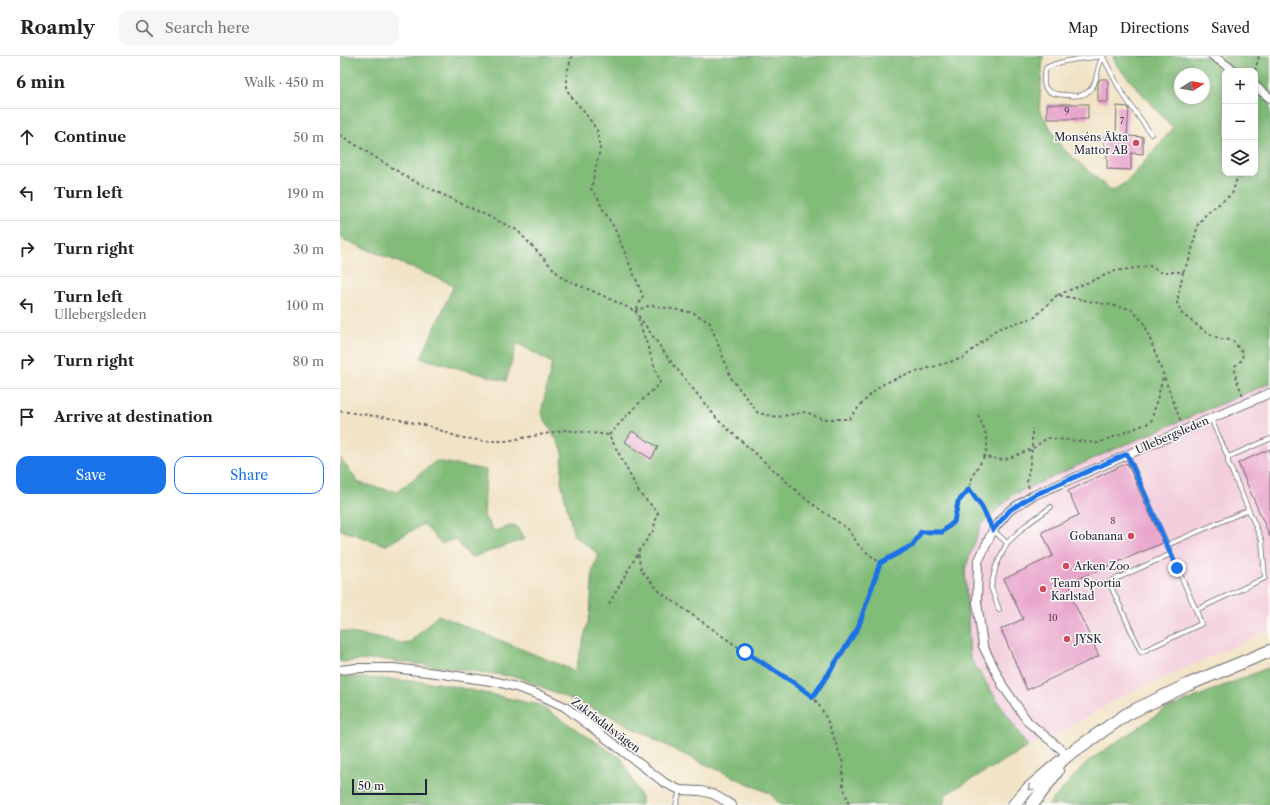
<!DOCTYPE html>
<meta charset="utf-8">
<style>
body{margin:0;font-family:"Libre Caslon Text",serif;background:#f6f6f6;color:#222}
.controls{position:absolute;right:12px;top:12px;display:grid;overflow:hidden;border-radius:8px;box-shadow:0 2px 10px #0003}
.controls button{width:36px;height:36px;display:grid;place-items:center;padding:0;border:0;border-bottom:1px solid #e0e0e0;background:#fff;color:#222;font:20px sans-serif}
.compass{position:absolute;left:834px;top:12px;width:36px;height:36px;border-radius:50%;background:#fff;box-shadow:0 2px 10px #0003;rotate:79deg}
.scale{position:absolute;left:12px;bottom:10px;width:75px;box-sizing:border-box;padding-left:4px;border:2px solid #22223b;border-top:0;font-size:11px;line-height:14px;white-space:nowrap;color:#22223b;-webkit-text-stroke:3px #fdfcf7;paint-order:stroke}
.stop{position:absolute;width:12px;height:12px;margin:-9px;border:3px solid #1a73e8;border-radius:50%;background:#fff}
.stop.end{background:#1a73e8;border-color:#fff;box-shadow:0 1px 4px #0008}
.list{margin:0;padding:0;list-style:none}
h2{display:flex;justify-content:space-between;align-items:center;height:52px;margin:0;padding:0 16px;font-size:17px}
h2 small{font-size:13px;font-weight:400;color:#767676}
.list li{display:grid;grid-template-columns:26px 1fr auto;gap:12px;align-items:center;box-sizing:border-box;height:56px;padding:0 16px;border-top:1px solid #e0e0e0}
.list b{display:block;font-size:15px;white-space:nowrap}
.list p{margin:0;font-size:13px;white-space:nowrap;color:#767676}
.list em{font-size:13px;font-style:normal;color:#767676}
.actions{display:flex;gap:8px;padding:12px 16px}
.actions a{flex:1;padding:9px 0;border:1px solid #1a73e8;border-radius:12px;text-align:center;font-size:14px;color:#1a73e8}
.actions .main{background:#1a73e8;color:#fff}
.icon{flex:none;width:22px;height:22px;fill:none;stroke:currentColor;stroke-width:2;stroke-linecap:round;stroke-linejoin:round}
.map{position:relative;flex:none;width:930px;height:749px;overflow:hidden}
header{display:flex;align-items:center;gap:24px;box-sizing:border-box;height:56px;padding:0 20px;background:#fff;border-bottom:1px solid #e0e0e0}
header strong{font-size:19px}
nav{display:flex;gap:22px;margin-inline-start:auto;font-size:14px}
.search{width:280px;height:36px;background:#f6f6f6;display:flex;align-items:center;gap:10px;box-sizing:border-box;padding:0 14px;border-radius:12px;color:#767676;font-size:15px}
main{display:flex}
aside{flex:1;background:#fff}
.map>svg:first-child{display:block}
.built{fill:#f3cfde}
.forest{fill:#82bc79;stroke:#526f5a;fill-rule:evenodd}
.building{fill:#e8a4cc}
.lines{fill:none;stroke-linecap:round;stroke-linejoin:round}
.service-casing{stroke:#6a666c;stroke-width:5.5}
.minor-casing{stroke:#6a666c;stroke-width:10}
.secondary-casing{stroke:#6a666c;stroke-width:14}
.path{stroke:#6a666c;stroke-width:2;stroke-dasharray:3 3;stroke-linecap:butt}
.service{stroke:#fff;stroke-width:4}
.minor{stroke:#fff;stroke-width:8}
.secondary{stroke:#fff;stroke-width:12}
.oneway{stroke:#9c9ca7}
.route{stroke:#1a73e8;stroke-width:5}
.poi-dot{fill:#d1495b;stroke:#fdfcf7;stroke-width:1.5}
.labels{text-anchor:middle;stroke-width:3;stroke-linejoin:round;paint-order:stroke}
.number-label{font-size:9px;fill:#54425f}
.poi-label{font-size:11px;fill:#22223b;stroke:#fdfcf7;text-anchor:start}
.street-label{font-size:11px;fill:#22223b;stroke:#fdfcf7}
</style>
<header>
<strong>Roamly</strong>
<div class="search"><svg class="icon" aria-label="search" viewBox="0 0 24 24"><circle cx="10" cy="10" r="6"/><path d="M15 15l6 6"/></svg>Search here</div>
<nav><a>Map</a><a>Directions</a><a>Saved</a></nav>
</header>
<main>
<aside>
<h2>6 min<small>Walk · 450 m</small></h2>
<ul class="list">
<li><svg class="icon" aria-label="ahead" viewBox="0 0 24 24"><path d="M12 20V5M6 11l6-6 6 6"/></svg><div><b>Continue</b></div><em>50 m</em></li>
<li><svg class="icon" aria-label="left" viewBox="0 0 24 24"><path d="M17 20v-9H6M10 6l-5 5 5 5"/></svg><div><b>Turn left</b></div><em>190 m</em></li>
<li><svg class="icon" aria-label="right" viewBox="0 0 24 24"><path d="M7 20v-9h11M14 6l5 5-5 5"/></svg><div><b>Turn right</b></div><em>30 m</em></li>
<li><svg class="icon" aria-label="left" viewBox="0 0 24 24"><path d="M17 20v-9H6M10 6l-5 5 5 5"/></svg><div><b>Turn left</b><p>Ullebergsleden</p></div><em>100 m</em></li>
<li><svg class="icon" aria-label="right" viewBox="0 0 24 24"><path d="M7 20v-9h11M14 6l5 5-5 5"/></svg><div><b>Turn right</b></div><em>80 m</em></li>
<li><svg class="icon" aria-label="arrive" viewBox="0 0 24 24"><path d="M6 21V4h12l-3 4 3 4H6"/></svg><div><b>Arrive at destination</b></div></li>
</ul>
<div class="actions"><a class="main">Save</a><a>Share</a></div>
</aside>
<div class="map">
<svg width="930" height="749" viewBox="0 0 930 749">
<rect width="100%" height="100%" fill="#fdfcf7"/>
<filter id="ink" filterUnits="userSpaceOnUse"><feTurbulence type="fractalNoise" baseFrequency=".025" numOctaves="2"/><feDisplacementMap in="SourceGraphic" scale="8" xChannelSelector="R" yChannelSelector="G"/><feConvolveMatrix kernelMatrix="1 2 1 2 8 2 1 2 1" color-interpolation-filters="sRGB"/></filter>
<filter id="wash" filterUnits="userSpaceOnUse"><feTurbulence type="fractalNoise" baseFrequency=".012" numOctaves="4" result="noise"/><feDisplacementMap in="SourceGraphic" scale="16" xChannelSelector="R" yChannelSelector="G"/><feGaussianBlur stdDeviation="0.9" result="paint"/><feColorMatrix in="noise" values="0 0 0 0 0 0 0 0 0 0 0 0 0 0 0 0 0 1.4 0 .05"/><feComposite in="paint" operator="in"/></filter>
<g filter="url(#wash)">
<rect width="100%" height="100%" fill="#f1e3c6"/>
<polygon class="built" points="930,327 930,574 778,642 720,677 688,691 630,602 625,513 641,469 674,438 784,389"/>
<g class="forest">
<path d="M0,0H703L699,53L722,92L772,135L788,125L833,72L777,10L773,0H930V327L784,389L674,438L641,469L625,513L630,602L688,691L606,738L603,749H441L429,737L341,697L273,661L178,621L39,603L0,606V575L68,588L98,559L235,615L250,559L253,512L259,498L234,480L221,425L223,395L201,357L212,307L177,287L166,325L81,302L114,229L0,182ZM885,15H915V117H885ZM840,18H864V42H840Z"/>
<polygon points="0,402 19,427 57,436 96,405 146,414 144,460 154,475 175,469 185,483 131,502 115,483 101,488 84,468 46,489 1,474 0,473"/>
<polygon points="930,611 930,749 708,749 747,706 824,654"/>
<polygon points="0,620 98,627 199,649 282,703 301,741 301,749 0,749"/>
</g>
<g id="blocks">
<g class="building">
<polygon points="760,23 768,23 768,46 758,46 758,27"/>
<rect x="707" y="48" width="41" height="15"/>
<polygon points="777,50 787,51 789,52 787,80 803,81 803,98 791,97 791,114 767,113 767,97 764,97 764,80 776,80"/>
<polygon points="292,375 318,391 311,403 285,386"/>
<polygon points="930,393 930,481 898,407"/>
<polygon points="787,407 823,487 728,527 736,542 733,544 759,600 687,634 661,573 683,563 664,523 713,500 702,476 739,459 728,435"/>
</g>
</g>
</g>
<g filter="url(#ink)">
<use href="#blocks" fill-opacity="0" stroke="#6a666c" stroke-width="1"/>
<g class="lines">
<defs>
<g id="service">
<path d="M762,0C744,3 722,3 706,12C700,33 706,38 726,39C734,40 742,41 749,35C759,27 755,12 763,1"/>
<polyline points="764,0 763,1 782,37 811,78"/>
<polyline points="787,398 856,554"/>
<polyline points="888,401 930,383"/>
<polyline points="653,474 667,487"/>
<polyline points="827,489 908,454"/>
<polyline points="831,498 769,526 801,596 861,568 856,554 925,522 922,485 888,406 888,401 871,363"/>
<polyline points="659,554 651,531 656,510 667,487 686,469 711,451"/>
<polyline points="336,749 340,734"/>
</g>
<g id="minor">
<polyline points="873,0 895,15"/>
<polyline points="915,30 930,42"/>
<polyline points="0,614 17,612 53,612 96,617 158,626 179,632 202,640 225,651 325,727 340,734 361,735 373,738 392,749"/>
<polyline points="728,699 688,666 663,630 643,590 637,546 638,506 653,474 670,454 692,440 930,337"/>
</g>
<g id="secondary">
<polyline points="674,749 688,733 728,699 787,658 847,629 930,595"/>
<polyline points="692,749 717,715"/>
</g>
</defs>
<use href="#service" class="service-casing"/>
<use href="#minor" class="minor-casing"/>
<use href="#secondary" class="secondary-casing"/>
<g class="path">
<polyline points="232,0 227,16 227,34 232,42 243,54 257,74 260,93 251,133 258,142 262,152 274,171 303,240 296,254"/>
<polyline points="915,15 919,0"/>
<polyline points="0,79 70,123 177,174 222,222 264,240 295,255"/>
<path d="M843,216L837,247L842,258L866,276L880,283L892,284L903,297L902,304L895,310C895,325 898,326 903,340"/>
<polyline points="718,239 775,215 810,210 820,216 843,216 850,202 858,168 867,157 892,138 896,125 903,117"/>
<polyline points="295,255 311,249 354,257 370,267 391,322 418,357 437,361 466,356 482,363 509,363 524,345 541,329 562,320 623,302 657,273 695,261 717,239 791,253 804,267 841,366"/>
<polyline points="295,255 329,303 378,364 468,445 508,473 519,490 540,507 518,572 473,641"/>
<polyline points="0,355 56,363 89,370 118,381 144,385 166,385 226,374 269,379 300,438 318,456 313,475 298,496 301,514 320,536 405,596 456,628 473,641 481,652 488,666 503,707 503,729 509,749"/>
<path d="M638,359C645,375 651,384 644,401"/>
<polyline points="269,379 294,352 320,327 297,259"/>
<polyline points="689,432 687,427 692,393 692,372"/>
<polyline points="649,466 642,451 629,433 633,419 644,401 664,404 692,393 707,382 758,387 811,366 823,321"/>
<polyline points="540,507 573,489 581,476 601,476 614,467 618,446 629,433"/>
<polyline points="269,548 298,497"/>
</g>
<use href="#service" class="service"/>
<use href="#minor" class="minor"/>
<use href="#secondary" class="secondary"/>
</g>
<defs><path id="oneway-chevron" d="M-2-3.5L2.5 0L-2 3.5" fill="none" stroke-width="1.6" stroke-linecap="round" stroke-linejoin="round"/></defs>
<use class="oneway" href="#oneway-chevron" transform="translate(690 732) rotate(137)"/>
</g>
<g class="lines" filter="url(#ink)">
<polyline class="route" points="405,596 456,628 473,641 518,572 540,507 573,489 581,476 602,476 614,466 618,446 629,433 642,451 653,474 670,454 692,440 787,398 837,512"/>
</g>
<g class="poi-dot">
<circle cx="796" cy="87" r="4"/>
<circle cx="791" cy="480" r="4"/>
<circle cx="726" cy="510" r="4"/>
<circle cx="703" cy="533" r="4"/>
<circle cx="727" cy="583" r="4"/>
</g>
<g class="labels">
<g class="number-label">
<text x="727" y="58">9</text>
<text x="782" y="68">7</text>
<text x="773" y="468">8</text>
<text x="713" y="565">10</text>
</g>
<g class="poi-label">
<text x="788" y="85" text-anchor="end">Monséns Äkta<tspan x="788" dy="13">Mattor AB</tspan></text>
<text x="783" y="484" text-anchor="end">Gobanana</text>
<text x="734" y="514">Arken Zoo</text>
<text x="711" y="531">Team Sportia<tspan x="711" dy="13">Karlstad</tspan></text>
<text x="735" y="587">JYSK</text>
</g>
<g class="street-label">
<text transform="translate(832 379) rotate(-23)" y="4">Ullebergsleden</text>
<text transform="translate(266 669) rotate(37)" y="4">Zakrisdalsvägen</text>
</g>
</g>
</svg>
<div class="controls">
<button>+</button>
<button>−</button>
<button><svg class="icon" aria-label="layers" viewBox="0 0 24 24"><path d="M12 4l9 5-9 5-9-5zM3 14l9 5 9-5"/></svg></button>
</div>
<svg class="compass" viewBox="-18 -18 36 36"><path d="M0-13l5 13h-10z" fill="#e53935"/><path d="M0 13l5-13h-10z" fill="#767676"/></svg>
<div class="scale">50 m</div>
<div class="stop" style="left:405px;top:596px"></div>
<div class="stop end" style="left:837px;top:512px"></div>
</div>
</main>
